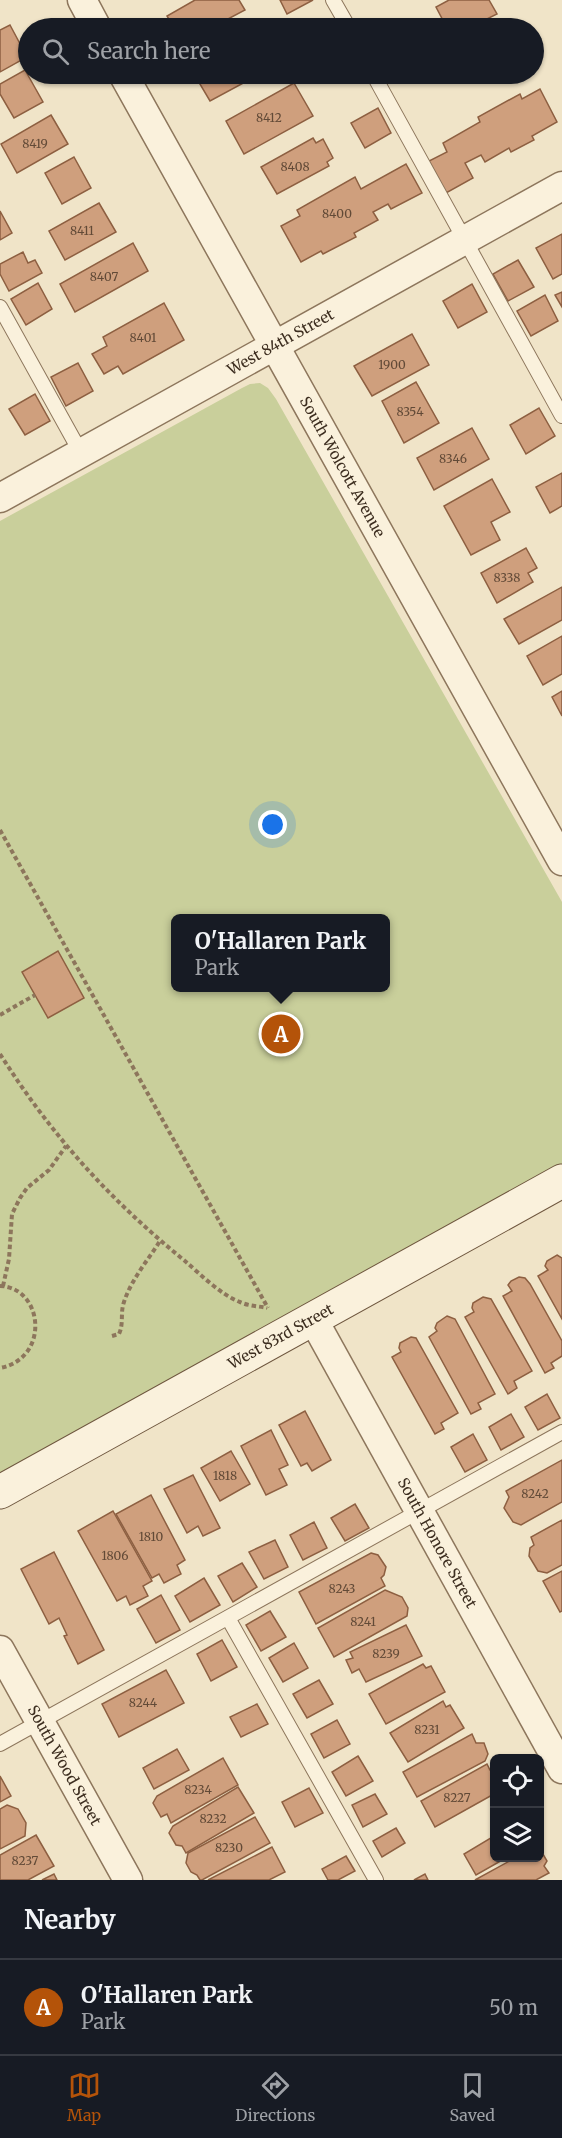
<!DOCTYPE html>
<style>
body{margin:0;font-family:Merriweather,serif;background:#242831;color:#f1f3f6}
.controls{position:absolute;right:18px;bottom:18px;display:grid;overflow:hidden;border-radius:9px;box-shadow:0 2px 4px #0004}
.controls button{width:54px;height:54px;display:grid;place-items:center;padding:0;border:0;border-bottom:2px solid #363941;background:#171b24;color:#f1f3f6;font:30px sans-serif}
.you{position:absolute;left:273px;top:825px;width:21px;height:21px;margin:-15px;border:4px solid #fff;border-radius:50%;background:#1a73e8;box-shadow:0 0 0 9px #1a73e833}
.badge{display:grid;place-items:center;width:39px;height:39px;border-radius:50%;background:#b45309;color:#fff;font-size:20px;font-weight:700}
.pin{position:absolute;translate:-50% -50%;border:3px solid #fff;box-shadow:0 2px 6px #0006}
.popup{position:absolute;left:171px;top:914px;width:219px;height:78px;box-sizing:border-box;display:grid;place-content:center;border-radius:9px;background:#171b24;filter:drop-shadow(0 2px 4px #0005);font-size:20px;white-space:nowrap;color:#9ea1a6}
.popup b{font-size:22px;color:#f1f3f6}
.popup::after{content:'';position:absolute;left:50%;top:100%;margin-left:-12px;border:12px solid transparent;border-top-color:#171b24}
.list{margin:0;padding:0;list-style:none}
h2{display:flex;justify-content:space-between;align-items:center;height:78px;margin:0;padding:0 24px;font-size:26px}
h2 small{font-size:20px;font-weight:400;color:#9ea1a6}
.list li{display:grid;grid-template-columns:39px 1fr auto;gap:18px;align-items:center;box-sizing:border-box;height:96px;padding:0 24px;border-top:2px solid #363941}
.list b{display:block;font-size:22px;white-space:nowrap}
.list p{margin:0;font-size:20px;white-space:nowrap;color:#9ea1a6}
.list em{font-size:20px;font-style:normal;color:#9ea1a6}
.icon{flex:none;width:33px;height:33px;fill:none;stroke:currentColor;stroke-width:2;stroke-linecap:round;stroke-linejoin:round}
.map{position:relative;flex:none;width:562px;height:1880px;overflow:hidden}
.search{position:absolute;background:#171b24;box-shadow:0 2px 4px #0004;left:18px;right:18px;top:18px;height:66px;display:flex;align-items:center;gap:15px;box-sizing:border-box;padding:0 21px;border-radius:33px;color:#9ea1a6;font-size:22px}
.sheet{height:174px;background:#171b24}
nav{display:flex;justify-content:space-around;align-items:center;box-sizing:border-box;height:84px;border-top:2px solid #363941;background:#171b24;font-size:16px;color:#9ea1a6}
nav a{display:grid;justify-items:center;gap:3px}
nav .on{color:#b45309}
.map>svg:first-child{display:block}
.green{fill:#c9cf9b;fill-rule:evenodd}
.building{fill:#cf9f7d;stroke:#8d5f41;stroke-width:1.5}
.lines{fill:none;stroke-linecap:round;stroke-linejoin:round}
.lane-casing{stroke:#8d765c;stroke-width:16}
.street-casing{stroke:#8d765c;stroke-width:31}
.secondary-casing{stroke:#6f573f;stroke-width:35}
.path{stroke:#8d765c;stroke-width:4;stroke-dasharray:4.5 3;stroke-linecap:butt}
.lane{stroke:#faf1dc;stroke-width:14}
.street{stroke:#faf1dc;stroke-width:28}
.secondary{stroke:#faf1dc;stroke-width:33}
.labels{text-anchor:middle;stroke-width:4.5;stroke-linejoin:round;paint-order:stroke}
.number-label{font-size:12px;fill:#624a37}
.street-label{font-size:15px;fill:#3d2e20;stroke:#f7eed8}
</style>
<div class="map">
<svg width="562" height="1880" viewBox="0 0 562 1880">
<rect width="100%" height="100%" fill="#f0e4c8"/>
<path class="green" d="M260,383L268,388L276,399L562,902V1166L0,1473V521L242,388L250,384ZM176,918H386V988H176Z"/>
<g class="building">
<polygon points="195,0 239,0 245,10 211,28 174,28 167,16"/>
<polygon points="280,0 313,0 287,14"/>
<polygon points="449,0 489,0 497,14 469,28 464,28 459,21 447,28 436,7"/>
<polygon points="10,25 27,57 0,72 0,30"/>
<polygon points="25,70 43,102 14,118 0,94 0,84"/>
<polygon points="194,74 245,74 249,80 210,101"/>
<polygon points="322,74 343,74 327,83"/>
<polygon points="294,83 313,116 244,154 226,121"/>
<polygon points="540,89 557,122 532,136 534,140 511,152 509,148 485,162 481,155 465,163 473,178 446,193 429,161 447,152 443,143 480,122 478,117 520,94 522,99"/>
<polygon points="378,108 391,133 365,148 351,123"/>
<polygon points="51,115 68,144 17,173 1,144"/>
<polygon points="313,138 316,143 323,139 333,158 327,162 329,166 277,194 261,167"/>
<polygon points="74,157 91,188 62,204 45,173"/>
<polygon points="406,164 422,193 391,209 388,204 373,212 378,220 354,233 356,237 323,254 321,251 301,262 281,226 300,216 297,210 355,177 361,189"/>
<polygon points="99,203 116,232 65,260 49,231"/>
<polygon points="0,211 12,233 0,240"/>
<polygon points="562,234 562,274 553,279 536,248"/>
<polygon points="133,243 148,271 75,312 60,284"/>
<polygon points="23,252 28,263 35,260 42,273 9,291 0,274 0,264"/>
<polygon points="518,260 534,287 508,301 493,274"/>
<polygon points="38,283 52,309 26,325 11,299"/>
<polygon points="472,284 487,312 458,328 443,301"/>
<polygon points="562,292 562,307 555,295"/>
<polygon points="545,295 558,321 531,336 517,311"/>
<polygon points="164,303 184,340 123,374 118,366 104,374 92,354 107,346 103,337"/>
<polygon points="412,334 429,365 372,396 354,366"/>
<polygon points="78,363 93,391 66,406 51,377"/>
<polygon points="416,382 439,423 404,443 382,401"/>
<polygon points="35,394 50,421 25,435 9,409"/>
<polygon points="539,408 555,436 526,454 510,425"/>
<polygon points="472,428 489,459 434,490 417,458"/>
<polygon points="562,473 562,506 550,513 536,487"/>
<polygon points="492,479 510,512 491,522 500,540 471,555 444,506"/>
<polygon points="526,548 537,568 528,573 533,582 497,603 481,573"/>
<polygon points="562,587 562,620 519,644 504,619"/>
<polygon points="562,636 562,674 543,685 527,656"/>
<polygon points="562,691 562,716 552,697"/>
<polygon points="58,951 84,998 48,1018 22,972"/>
<polygon points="557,1255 562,1258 562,1319 538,1276 548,1270 545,1266 547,1261"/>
<polygon points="519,1277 525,1278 530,1284 562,1341 562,1356 551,1363 554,1368 545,1373 503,1296 512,1291 508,1285 511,1281"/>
<polygon points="483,1297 491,1299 532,1371 514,1381 517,1388 508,1394 465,1317 474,1312 472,1308 473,1303"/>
<polygon points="447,1316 455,1319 495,1394 478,1403 481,1409 471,1414 429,1337 437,1331 435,1328 437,1323"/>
<polygon points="411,1337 416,1338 458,1413 441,1423 444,1429 435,1434 392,1357 401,1352 399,1348 400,1343"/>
<polygon points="547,1394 560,1418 538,1430 525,1407"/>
<polygon points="305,1411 331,1460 312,1471 307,1463 301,1466 279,1425"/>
<polygon points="511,1414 524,1437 501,1450 489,1427"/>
<polygon points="271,1430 288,1465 279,1469 287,1485 266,1495 241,1446"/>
<polygon points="473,1434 487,1460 465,1472 451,1447"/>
<polygon points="231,1451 250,1484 220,1501 201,1468"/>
<polygon points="562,1460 562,1502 521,1525 513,1522 504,1508 509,1497 506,1491"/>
<polygon points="193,1475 220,1528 203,1536 198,1526 187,1533 164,1489"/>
<polygon points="151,1495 185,1560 177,1565 181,1574 164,1583 159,1574 152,1578 116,1514"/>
<polygon points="355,1504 369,1528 345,1541 331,1518"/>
<polygon points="113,1511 152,1581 143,1586 148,1596 130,1605 126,1596 117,1601 78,1531"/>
<polygon points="562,1520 562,1565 547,1573 538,1571 529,1556 530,1548 534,1545 531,1537"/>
<polygon points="314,1522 327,1548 303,1560 290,1535"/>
<polygon points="275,1540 288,1567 264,1579 249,1552"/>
<polygon points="54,1552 104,1650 78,1664 64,1636 67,1635 59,1618 49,1624 21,1569"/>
<polygon points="371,1553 378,1555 386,1567 384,1575 381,1578 385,1586 316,1624 299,1592"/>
<polygon points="242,1563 257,1587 233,1602 218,1576"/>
<polygon points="562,1571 562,1611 560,1612 543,1581"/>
<polygon points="204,1578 220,1605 190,1622 175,1596"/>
<polygon points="385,1590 402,1597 408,1608 407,1616 334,1657 318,1628"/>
<polygon points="161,1595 180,1630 156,1643 137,1609"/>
<polygon points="270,1611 286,1637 261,1651 246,1625"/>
<polygon points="406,1625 422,1656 366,1682 359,1669 352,1673 346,1660 353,1658 350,1652"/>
<polygon points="222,1640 237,1667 211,1681 197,1654"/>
<polygon points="294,1643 308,1668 283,1682 269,1658"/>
<polygon points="423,1664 426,1668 431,1666 445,1692 386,1724 369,1694"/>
<polygon points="166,1670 184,1703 119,1737 102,1704"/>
<polygon points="319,1680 333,1704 307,1718 293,1694"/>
<polygon points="443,1701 446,1707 450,1705 464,1728 408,1762 390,1733"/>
<polygon points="257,1704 268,1724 241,1737 230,1717"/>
<polygon points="337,1720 350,1744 324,1758 311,1734"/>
<polygon points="472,1734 476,1743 484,1743 488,1754 485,1761 417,1797 403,1772"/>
<polygon points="177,1749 189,1770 154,1789 143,1768"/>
<polygon points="358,1756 373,1781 346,1796 332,1772"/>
<polygon points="223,1758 238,1785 171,1823 167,1814 161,1817 153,1803 157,1796"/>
<polygon points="487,1764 490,1770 494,1771 494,1794 435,1827 421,1801"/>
<polygon points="0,1776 11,1796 0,1802"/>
<polygon points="238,1787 254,1813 186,1853 182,1846 176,1845 169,1833 173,1826"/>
<polygon points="309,1788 323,1813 295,1827 282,1802"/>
<polygon points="375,1794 387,1814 363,1827 352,1805"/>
<polygon points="7,1805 18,1809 26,1823 25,1836 0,1849 0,1809"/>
<polygon points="255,1817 270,1843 202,1880 200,1880 197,1875 191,1872 186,1863 188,1853"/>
<polygon points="396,1828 405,1843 382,1857 373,1841"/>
<polygon points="36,1835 54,1866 28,1880 0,1880 0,1855"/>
<polygon points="494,1836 494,1858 506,1858 476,1875 464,1854"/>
<polygon points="272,1847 285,1872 269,1880 208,1880"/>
<polygon points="540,1849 547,1861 544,1866 549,1873 536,1880 475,1880 515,1858 540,1858"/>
<polygon points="346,1856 355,1871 338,1880 328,1880 322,1869"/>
<polygon points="54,1874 57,1880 42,1880"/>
<polygon points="425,1874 428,1880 414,1880"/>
</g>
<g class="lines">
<defs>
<g id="lane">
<polyline points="333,0 349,28"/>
<polyline points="373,74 562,416"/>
<polyline points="0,307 81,453"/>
<polyline points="228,1618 376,1880"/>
<polyline points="0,1744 562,1432"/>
</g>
<g id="street">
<polyline points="82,0 97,28"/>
<path id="s1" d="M123,74L562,861"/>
<path id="s2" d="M0,498L562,186"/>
<path id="s3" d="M313,1319L562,1769"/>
<path id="s4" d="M0,1650L128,1880"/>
</g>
<g id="secondary">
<path id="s5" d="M0,1492L562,1181"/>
</g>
</defs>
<use href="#lane" class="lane-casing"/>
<use href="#street" class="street-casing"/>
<use href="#secondary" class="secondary-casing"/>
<g class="path">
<polyline points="0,830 268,1308"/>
<polyline points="0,1015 35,995"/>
<path d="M0,1054C52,1136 110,1200 185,1261C200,1274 221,1295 240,1302C248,1306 258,1306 267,1308"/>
<path d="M0,1286C43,1287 51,1358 0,1368"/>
<polyline points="3,1286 9,1259 12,1214 20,1198 27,1188 49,1170 66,1146"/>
<path d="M112,1336L119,1334C124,1323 120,1313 124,1302C131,1280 148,1260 160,1241"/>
</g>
<use href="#lane" class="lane"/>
<use href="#street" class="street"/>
<use href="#secondary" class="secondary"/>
</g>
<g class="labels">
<g class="number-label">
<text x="269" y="122">8412</text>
<text x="35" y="148">8419</text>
<text x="295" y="171">8408</text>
<text x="337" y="218">8400</text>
<text x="82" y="235">8411</text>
<text x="104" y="281">8407</text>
<text x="143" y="342">8401</text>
<text x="392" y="369">1900</text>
<text x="410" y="416">8354</text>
<text x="453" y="463">8346</text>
<text x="507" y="582">8338</text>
<text x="225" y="1480">1818</text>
<text x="535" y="1498">8242</text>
<text x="151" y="1541">1810</text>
<text x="115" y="1560">1806</text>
<text x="342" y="1593">8243</text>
<text x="363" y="1626">8241</text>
<text x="386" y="1658">8239</text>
<text x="143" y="1707">8244</text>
<text x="427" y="1734">8231</text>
<text x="198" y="1794">8234</text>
<text x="457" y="1802">8227</text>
<text x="213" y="1823">8232</text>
<text x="229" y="1852">8230</text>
<text x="25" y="1865">8237</text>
</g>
<g class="street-label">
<text dy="5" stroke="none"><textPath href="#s2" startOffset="321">West 84th Street</textPath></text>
<text dy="5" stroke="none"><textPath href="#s1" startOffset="450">South Wolcott Avenue</textPath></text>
<text dy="5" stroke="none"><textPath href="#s5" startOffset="321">West 83rd Street</textPath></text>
<text dy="5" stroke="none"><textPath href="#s3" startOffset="256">South Honore Street</textPath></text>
<text dy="5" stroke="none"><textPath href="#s4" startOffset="132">South Wood Street</textPath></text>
</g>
</g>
</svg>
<div class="controls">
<button><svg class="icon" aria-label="locate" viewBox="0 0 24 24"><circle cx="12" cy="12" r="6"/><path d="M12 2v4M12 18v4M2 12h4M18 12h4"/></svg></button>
<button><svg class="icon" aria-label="layers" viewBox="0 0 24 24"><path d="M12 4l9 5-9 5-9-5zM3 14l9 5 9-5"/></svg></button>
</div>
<div class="you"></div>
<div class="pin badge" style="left:281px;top:1034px">A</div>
<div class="popup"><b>O'Hallaren Park</b>Park</div>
<div class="search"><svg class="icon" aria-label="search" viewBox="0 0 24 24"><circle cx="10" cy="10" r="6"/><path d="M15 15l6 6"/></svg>Search here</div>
</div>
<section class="sheet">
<h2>Nearby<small></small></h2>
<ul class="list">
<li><span class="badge">A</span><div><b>O'Hallaren Park</b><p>Park</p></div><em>50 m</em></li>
</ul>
</section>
<nav>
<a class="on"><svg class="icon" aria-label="map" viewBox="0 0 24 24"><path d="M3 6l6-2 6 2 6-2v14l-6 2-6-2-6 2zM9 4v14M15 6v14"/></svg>Map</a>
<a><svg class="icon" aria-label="directions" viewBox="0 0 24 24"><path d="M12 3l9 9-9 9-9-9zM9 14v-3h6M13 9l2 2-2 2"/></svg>Directions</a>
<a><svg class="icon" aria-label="saved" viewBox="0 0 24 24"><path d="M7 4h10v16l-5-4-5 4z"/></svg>Saved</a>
</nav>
